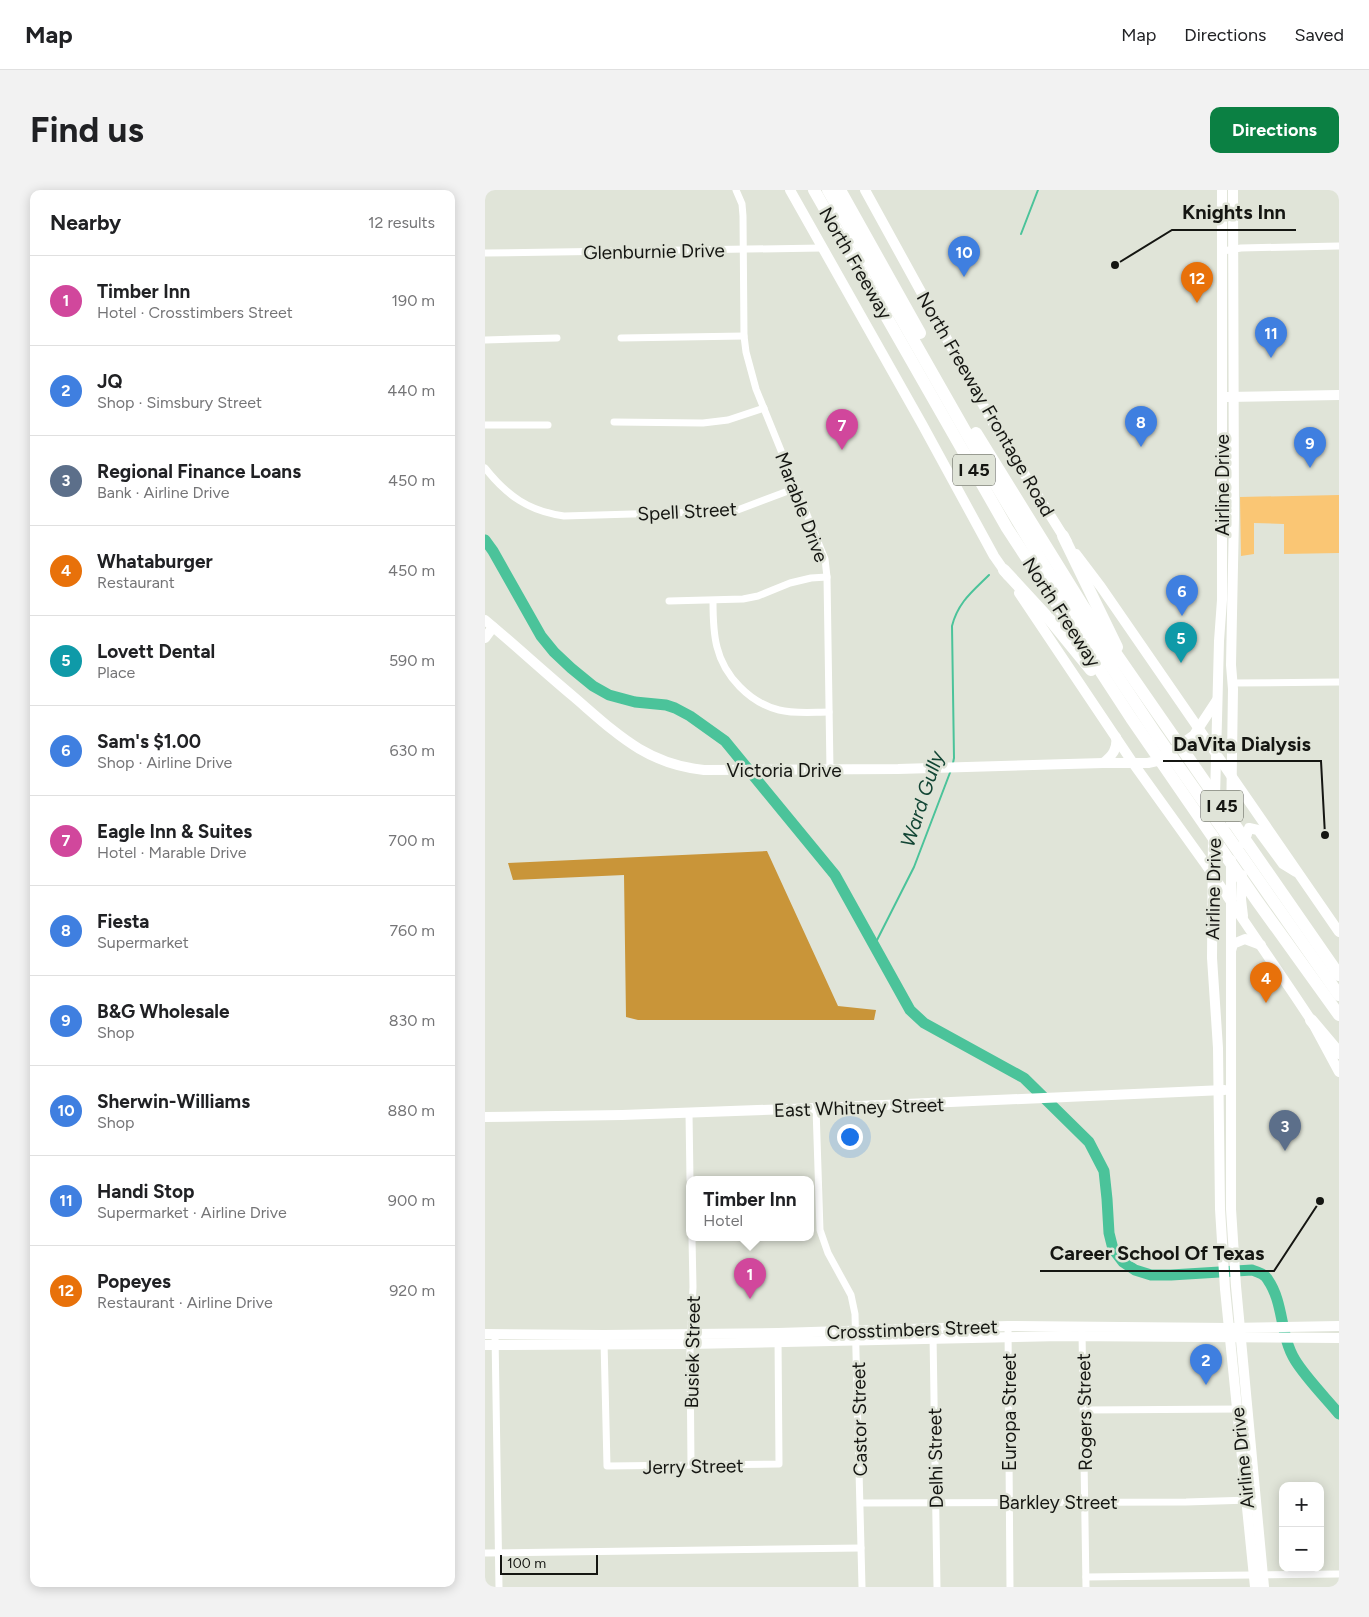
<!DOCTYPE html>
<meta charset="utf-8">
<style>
body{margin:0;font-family:Figtree,sans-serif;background:#f2f2f2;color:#202124}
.controls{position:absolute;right:15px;bottom:15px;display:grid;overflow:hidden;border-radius:10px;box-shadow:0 2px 12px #0003}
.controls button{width:45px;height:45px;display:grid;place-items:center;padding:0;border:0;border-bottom:1px solid #e0e0e0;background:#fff;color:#202124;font:25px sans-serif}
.scale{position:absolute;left:15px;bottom:12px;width:98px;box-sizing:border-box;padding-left:5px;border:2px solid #151612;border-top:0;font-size:14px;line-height:18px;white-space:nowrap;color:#151612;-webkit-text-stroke:4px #e0e4d8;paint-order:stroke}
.you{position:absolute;left:364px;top:946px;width:18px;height:18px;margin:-12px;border:4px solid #fff;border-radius:50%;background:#1a73e8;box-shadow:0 0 0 8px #1a73e833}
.badge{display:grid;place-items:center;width:32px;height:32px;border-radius:50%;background:#0b8043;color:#fff;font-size:16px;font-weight:700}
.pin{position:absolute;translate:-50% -41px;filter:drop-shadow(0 1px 2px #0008)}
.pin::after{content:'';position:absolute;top:26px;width:18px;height:15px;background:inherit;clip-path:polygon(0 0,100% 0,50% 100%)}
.popup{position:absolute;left:201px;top:986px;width:128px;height:65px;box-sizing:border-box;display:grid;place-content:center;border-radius:10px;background:#fff;filter:drop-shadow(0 1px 4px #0005);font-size:16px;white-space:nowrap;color:#757577}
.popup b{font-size:19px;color:#202124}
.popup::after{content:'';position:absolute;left:50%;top:100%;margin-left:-10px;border:10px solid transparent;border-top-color:#fff}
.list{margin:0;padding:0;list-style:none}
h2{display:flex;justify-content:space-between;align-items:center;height:65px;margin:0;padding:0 20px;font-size:21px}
h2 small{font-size:16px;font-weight:400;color:#757577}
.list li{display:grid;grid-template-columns:32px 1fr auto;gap:15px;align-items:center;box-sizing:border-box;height:90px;padding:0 20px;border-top:1px solid #e0e0e0}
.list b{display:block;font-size:19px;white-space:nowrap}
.list p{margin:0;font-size:16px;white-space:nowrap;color:#757577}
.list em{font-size:16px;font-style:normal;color:#757577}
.map{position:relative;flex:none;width:854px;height:1397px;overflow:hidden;border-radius:10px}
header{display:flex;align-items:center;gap:30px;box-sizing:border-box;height:70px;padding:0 25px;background:#fff;border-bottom:1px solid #e0e0e0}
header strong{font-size:24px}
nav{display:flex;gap:28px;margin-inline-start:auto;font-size:18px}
.intro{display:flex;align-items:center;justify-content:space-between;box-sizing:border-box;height:120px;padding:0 30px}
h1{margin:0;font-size:35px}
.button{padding:12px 22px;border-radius:10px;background:#0b8043;color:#fff;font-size:18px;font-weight:700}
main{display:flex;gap:30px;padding:0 30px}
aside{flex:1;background:#fff;border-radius:10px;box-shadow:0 2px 12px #0003}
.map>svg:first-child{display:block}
.green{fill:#fac674}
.forest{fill:#c99539}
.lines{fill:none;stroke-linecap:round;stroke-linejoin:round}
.stream{stroke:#4bc39a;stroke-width:2}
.river{stroke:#4bc39a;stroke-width:11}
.street{stroke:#fff;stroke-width:7}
.secondary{stroke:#fff;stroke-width:10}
.highway{stroke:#fff;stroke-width:12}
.labels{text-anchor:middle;stroke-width:5;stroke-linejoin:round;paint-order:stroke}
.shield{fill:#e0e4d8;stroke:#52544d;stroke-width:1}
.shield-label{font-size:18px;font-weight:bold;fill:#151612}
.street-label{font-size:19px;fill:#151612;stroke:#e0e4d8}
.water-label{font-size:20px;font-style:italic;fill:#124534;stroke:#e0e4d8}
.leader{fill:none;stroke:#151612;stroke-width:2}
.callout-dot{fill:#151612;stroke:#e0e4d8;stroke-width:2}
.callout-label{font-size:20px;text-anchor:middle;font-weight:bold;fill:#151612;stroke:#e0e4d8;stroke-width:5;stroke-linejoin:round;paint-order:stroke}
</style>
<header>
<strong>Map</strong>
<nav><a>Map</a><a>Directions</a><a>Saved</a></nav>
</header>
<div class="intro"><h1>Find us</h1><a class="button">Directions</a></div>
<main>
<aside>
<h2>Nearby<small>12 results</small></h2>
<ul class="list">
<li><span class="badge" style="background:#d1479c">1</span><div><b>Timber Inn</b><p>Hotel · Crosstimbers Street</p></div><em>190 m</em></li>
<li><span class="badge" style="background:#3f7fe0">2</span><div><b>JQ</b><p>Shop · Simsbury Street</p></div><em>440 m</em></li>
<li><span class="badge" style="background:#5c6f8a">3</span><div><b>Regional Finance Loans</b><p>Bank · Airline Drive</p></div><em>450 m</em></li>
<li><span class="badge" style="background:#e8710a">4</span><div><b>Whataburger</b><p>Restaurant</p></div><em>450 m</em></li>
<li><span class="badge" style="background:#0f9aa8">5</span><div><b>Lovett Dental</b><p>Place</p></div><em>590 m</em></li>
<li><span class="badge" style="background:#3f7fe0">6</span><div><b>Sam's $1.00</b><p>Shop · Airline Drive</p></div><em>630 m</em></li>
<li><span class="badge" style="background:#d1479c">7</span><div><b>Eagle Inn &amp; Suites</b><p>Hotel · Marable Drive</p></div><em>700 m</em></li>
<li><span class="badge" style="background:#3f7fe0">8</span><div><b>Fiesta</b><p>Supermarket</p></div><em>760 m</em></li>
<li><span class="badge" style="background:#3f7fe0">9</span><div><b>B&amp;G Wholesale</b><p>Shop</p></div><em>830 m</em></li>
<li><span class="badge" style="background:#3f7fe0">10</span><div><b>Sherwin-Williams</b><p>Shop</p></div><em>880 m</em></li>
<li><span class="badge" style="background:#3f7fe0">11</span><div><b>Handi Stop</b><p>Supermarket · Airline Drive</p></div><em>900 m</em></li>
<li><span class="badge" style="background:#e8710a">12</span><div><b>Popeyes</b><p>Restaurant · Airline Drive</p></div><em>920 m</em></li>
</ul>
</aside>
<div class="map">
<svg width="854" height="1397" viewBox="0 0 854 1397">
<rect width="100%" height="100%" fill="#e0e4d8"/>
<polygon class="green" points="854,305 854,363 799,364 799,334 769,333 769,364 756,366 755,307"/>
<polygon class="forest" points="282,661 353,816 391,820 389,830 153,830 141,827 139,685 28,690 23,673"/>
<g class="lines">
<g class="stream">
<polyline points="536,44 553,0"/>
<path d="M468,573L469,568L467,436C473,412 488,401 504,385"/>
<polyline points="389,756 429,677 466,580"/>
</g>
<path class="river" d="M0,350L8,361L56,446L69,462L86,478L108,496L124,505L150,512L181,515L190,518L205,526L240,551L350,685L425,820L439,833L539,888L604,952L619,981L622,1009L624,1043L628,1059L638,1072L650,1080L666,1085H686L767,1080C773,1082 780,1084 783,1090C799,1113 795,1146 810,1170C821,1188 840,1207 854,1224"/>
<g class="street">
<polyline points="251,0 257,14 258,26 259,146 261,162 271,199 340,369 342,387 345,580"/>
<polyline points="738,61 756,58 854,56"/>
<polyline points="0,63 337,58"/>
<polyline points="136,148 259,146"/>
<polyline points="0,150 72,148"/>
<polyline points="129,232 218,233 243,230 279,218"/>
<polyline points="0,235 63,235"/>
<path d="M0,278C22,306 44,321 79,326L250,321L311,298"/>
<polyline points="184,411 258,409 273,406 305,393 326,388 342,387"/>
<path d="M228,411C228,426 228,442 232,457C239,486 265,513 294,520C310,524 328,522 344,522"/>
<polyline points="747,493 854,492"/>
<polyline points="331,918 335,1040 343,1063 366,1105 370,1124 377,1397"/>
<polyline points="204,923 205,990"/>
<polyline points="523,1136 525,1397"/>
<polyline points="597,1142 601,1397"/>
<polyline points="10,1144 14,1397"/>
<polyline points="448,1145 452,1397"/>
<polyline points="119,1151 122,1276 294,1274 293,1148"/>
<polyline points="599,1220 756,1219"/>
<polyline points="206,1276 205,1159 208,1097 207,1048"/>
<polyline points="376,1313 701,1312 765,1310"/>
<polyline points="0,1363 376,1358"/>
<polyline points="601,1387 854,1384"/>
</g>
<g class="secondary">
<polyline points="305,0 437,234 509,366 523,386"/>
<polyline points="380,0 513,242 582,352"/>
<polyline points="742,207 854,205"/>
<polyline points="591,364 616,397 854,742"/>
<polyline points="534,403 648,573 719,672 810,806 826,830 854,882"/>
<path d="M0,430C30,455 59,482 89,507C132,544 161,574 219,580L413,579L618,573H663L672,571L681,565L709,545L732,510"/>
<polyline points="0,448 8,437"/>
<path d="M618,573C627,566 633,559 631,547"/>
<polyline points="730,608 734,451 737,410 737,0"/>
<polyline points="746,633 748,499 746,475 747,424 749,328 748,0"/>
<polyline points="728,645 727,768 733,858 735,1019 740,1099 770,1397"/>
<polyline points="759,653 764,638 773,640 798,674 811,682"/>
<polyline points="746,670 746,1019 751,1096 779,1397"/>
<polyline points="757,685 756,709 758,726"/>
<polyline points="746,761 748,754 760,749 776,755"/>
<polyline points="0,927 137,925 331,918 739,900"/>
<polyline points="0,1144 119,1145 293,1143 523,1136 744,1138 854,1136"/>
<polyline points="0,1155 205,1154 577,1146 854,1148"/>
</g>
<g class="highway">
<polyline points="329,0 522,338 646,528 772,711 854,825"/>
<polyline points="343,0 511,295 562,380 671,544 854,805"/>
<polyline points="355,0 435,143"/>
<polyline points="491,243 598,416 854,785"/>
<polyline points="578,346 632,457"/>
<polyline points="519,380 566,431 606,480"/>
<polyline points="826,830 854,863"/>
</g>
</g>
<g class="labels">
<g class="shield">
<rect x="468" y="264.5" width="42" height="31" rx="4"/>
<rect x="716" y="600.5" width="42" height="31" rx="4"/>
</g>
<g class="shield-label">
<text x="489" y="286">I 45</text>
<text x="737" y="622">I 45</text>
</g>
<g class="street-label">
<text transform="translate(169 61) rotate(-1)" y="7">Glenburnie Drive</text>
<text transform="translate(371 73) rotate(60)" y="7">North Freeway</text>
<text transform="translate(501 214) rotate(60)" y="7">North Freeway Frontage Road</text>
<text transform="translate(737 295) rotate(-90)" y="7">Airline Drive</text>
<text transform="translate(317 317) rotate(69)" y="7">Marable Drive</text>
<text transform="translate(202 321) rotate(-3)" y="7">Spell Street</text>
<text transform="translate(577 422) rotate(57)" y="7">North Freeway</text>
<text x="299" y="587">Victoria Drive</text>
<text transform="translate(728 699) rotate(-89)" y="7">Airline Drive</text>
<text transform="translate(374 917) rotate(-2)" y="7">East Whitney Street</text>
<text transform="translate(427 1139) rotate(-2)" y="7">Crosstimbers Street</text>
<text transform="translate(207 1162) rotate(-89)" y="7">Busiek Street</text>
<text transform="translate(524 1222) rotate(-90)" y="7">Europa Street</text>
<text transform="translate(599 1222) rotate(-91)" y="7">Rogers Street</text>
<text transform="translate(374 1229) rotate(-91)" y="7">Castor Street</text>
<text transform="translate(450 1268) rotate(-91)" y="7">Delhi Street</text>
<text transform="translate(757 1268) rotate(-96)" y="7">Airline Drive</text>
<text transform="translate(208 1276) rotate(-1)" y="7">Jerry Street</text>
<text x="573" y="1319">Barkley Street</text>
</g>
<g class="water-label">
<text transform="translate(437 609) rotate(-72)" y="7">Ward Gully</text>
</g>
</g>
<path class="leader" d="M630 75L687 40H811M840 645L836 571H678M835 1011L789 1081H555"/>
<g class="callout-dot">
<circle cx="630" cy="75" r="5"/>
<circle cx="840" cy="645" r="5"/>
<circle cx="835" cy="1011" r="5"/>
</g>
<g class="callout-label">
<text x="749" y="29">Knights Inn</text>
<text x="757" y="561">DaVita Dialysis</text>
<text x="672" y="1070">Career School Of Texas</text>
</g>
</svg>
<div class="controls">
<button>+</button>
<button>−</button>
</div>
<div class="scale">100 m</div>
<div class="you"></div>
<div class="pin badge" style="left:265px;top:1109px;background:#d1479c">1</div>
<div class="popup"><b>Timber Inn</b>Hotel</div>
<div class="pin badge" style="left:721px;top:1195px;background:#3f7fe0">2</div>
<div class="pin badge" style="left:800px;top:961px;background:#5c6f8a">3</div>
<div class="pin badge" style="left:781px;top:813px;background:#e8710a">4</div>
<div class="pin badge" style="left:696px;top:473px;background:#0f9aa8">5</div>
<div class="pin badge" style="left:697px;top:426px;background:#3f7fe0">6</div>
<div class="pin badge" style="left:357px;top:260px;background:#d1479c">7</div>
<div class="pin badge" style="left:656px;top:257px;background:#3f7fe0">8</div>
<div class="pin badge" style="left:825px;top:278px;background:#3f7fe0">9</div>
<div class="pin badge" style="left:479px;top:87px;background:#3f7fe0">10</div>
<div class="pin badge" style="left:786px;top:168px;background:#3f7fe0">11</div>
<div class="pin badge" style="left:712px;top:113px;background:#e8710a">12</div>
</div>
</main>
